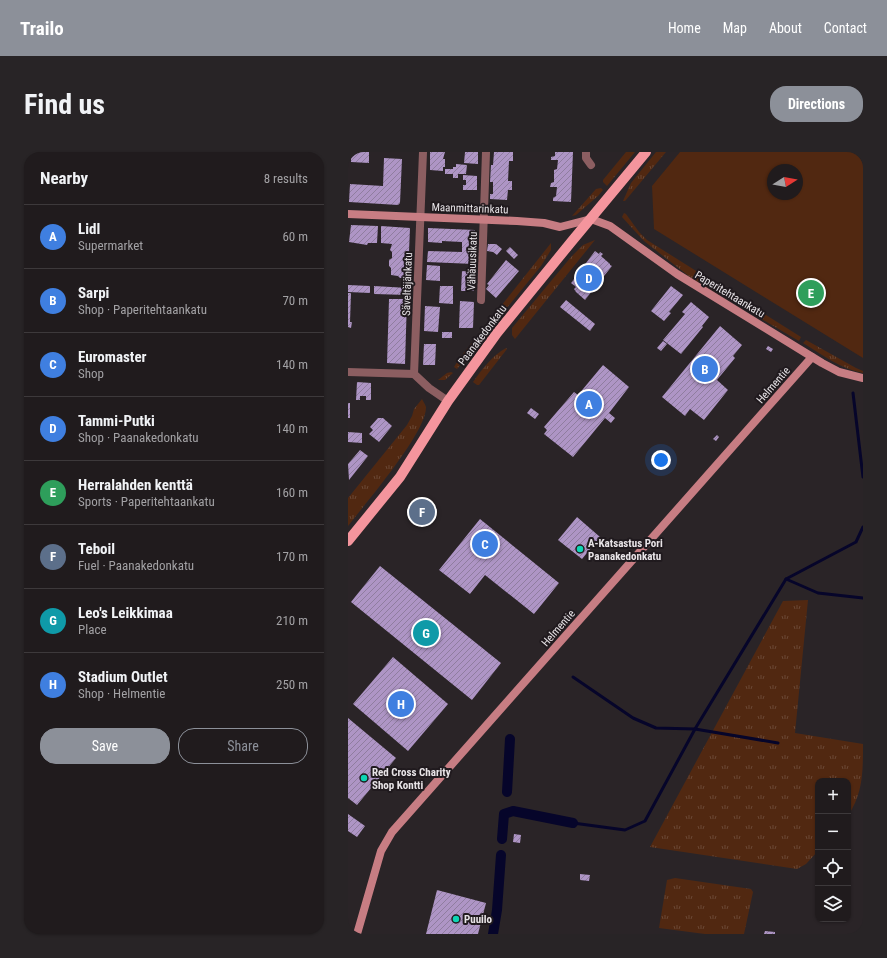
<!DOCTYPE html>
<meta charset="utf-8">
<style>
body{margin:0;font-family:"Roboto Condensed",sans-serif;background:#282426;color:#f1f3f6}
.controls{position:absolute;right:12px;bottom:12px;display:grid;overflow:hidden;border-radius:8px;box-shadow:0 1px 3px #0004}
.controls button{width:36px;height:36px;display:grid;place-items:center;padding:0;border:0;border-bottom:1px solid #3d393b;background:#201b1d;color:#f1f3f6;font:20px sans-serif}
.compass{position:absolute;left:419px;top:12px;width:36px;height:36px;border-radius:50%;background:#201b1d;box-shadow:0 1px 3px #0004;rotate:79deg}
.you{position:absolute;left:313px;top:308px;width:14px;height:14px;margin:-10px;border:3px solid #fff;border-radius:50%;background:#1a73e8;box-shadow:0 0 0 6px #1a73e833}
.badge{display:grid;place-items:center;width:26px;height:26px;border-radius:50%;background:#8c9099;color:#fff;font-size:13px;font-weight:700}
.pin{position:absolute;translate:-50% -50%;border:2px solid #fff;box-shadow:0 1px 4px #0006}
.list{margin:0;padding:0;list-style:none}
h2{display:flex;justify-content:space-between;align-items:center;height:52px;margin:0;padding:0 16px;font-size:17px}
h2 small{font-size:13px;font-weight:400;color:#a2a1a4}
.list li{display:grid;grid-template-columns:26px 1fr auto;gap:12px;align-items:center;box-sizing:border-box;height:64px;padding:0 16px;border-top:1px solid #3d393b}
.list b{display:block;font-size:15px;white-space:nowrap}
.list p{margin:0;font-size:13px;white-space:nowrap;color:#a2a1a4}
.list em{font-size:13px;font-style:normal;color:#a2a1a4}
.actions{display:flex;gap:8px;padding:12px 16px}
.actions a{flex:1;padding:9px 0;border:1px solid #8c9099;border-radius:16px;text-align:center;font-size:14px;color:#8c9099}
.actions .main{background:#8c9099;color:#fff}
.icon{flex:none;width:22px;height:22px;fill:none;stroke:currentColor;stroke-width:2;stroke-linecap:round;stroke-linejoin:round}
.map{position:relative;flex:none;width:515px;height:782px;overflow:hidden;border-radius:16px}
header{display:flex;align-items:center;gap:24px;box-sizing:border-box;height:56px;padding:0 20px;background:#8c9099;color:#fff}
header strong{font-size:19px}
nav{display:flex;gap:22px;margin-inline-start:auto;font-size:14px}
.intro{display:flex;align-items:center;justify-content:space-between;box-sizing:border-box;height:96px;padding:0 24px}
h1{margin:0;font-size:28px}
.button{padding:10px 18px;border-radius:16px;background:#8c9099;color:#fff;font-size:14px;font-weight:700}
main{display:flex;gap:24px;padding:0 24px}
aside{flex:1;background:#201b1d;border-radius:16px;box-shadow:0 1px 3px #0004}
.map>svg:first-child{display:block}
.grass{fill:url(#grass-tufts)}
.pitch{fill:#512811;fill-rule:evenodd}
.lines{fill:none;stroke-linecap:round;stroke-linejoin:round}
.stream{stroke:#06052a;stroke-width:3}
.canal{stroke:#06052a;stroke-width:10}
.building{fill:url(#building-hatch)}
.street{stroke:#8c5e61;stroke-width:8}
.secondary{stroke:#c77d83;stroke-width:8}
.primary{stroke:#f4959d;stroke-width:10}
.poi-dot{fill:#0ed5b4;stroke:#201a1e;stroke-width:1.5}
.labels{text-anchor:middle;stroke-width:4;stroke-linejoin:round;paint-order:stroke}
.street-label{font-size:11px;fill:#e8e4e7;stroke:#201a1e}
.poi-label{font-size:11px;font-weight:bold;fill:#e8e4e7;stroke:#201a1e;text-anchor:start}
</style>
<header>
<strong>Trailo</strong>
<nav><a>Home</a><a>Map</a><a>About</a><a>Contact</a></nav>
</header>
<div class="intro"><h1>Find us</h1><a class="button">Directions</a></div>
<main>
<aside>
<h2>Nearby<small>8 results</small></h2>
<ul class="list">
<li><span class="badge" style="background:#3f7fe0">A</span><div><b>Lidl</b><p>Supermarket</p></div><em>60 m</em></li>
<li><span class="badge" style="background:#3f7fe0">B</span><div><b>Sarpi</b><p>Shop · Paperitehtaankatu</p></div><em>70 m</em></li>
<li><span class="badge" style="background:#3f7fe0">C</span><div><b>Euromaster</b><p>Shop</p></div><em>140 m</em></li>
<li><span class="badge" style="background:#3f7fe0">D</span><div><b>Tammi-Putki</b><p>Shop · Paanakedonkatu</p></div><em>140 m</em></li>
<li><span class="badge" style="background:#2e9e5b">E</span><div><b>Herralahden kenttä</b><p>Sports · Paperitehtaankatu</p></div><em>160 m</em></li>
<li><span class="badge" style="background:#5c6f8a">F</span><div><b>Teboil</b><p>Fuel · Paanakedonkatu</p></div><em>170 m</em></li>
<li><span class="badge" style="background:#0f9aa8">G</span><div><b>Leo's Leikkimaa</b><p>Place</p></div><em>210 m</em></li>
<li><span class="badge" style="background:#3f7fe0">H</span><div><b>Stadium Outlet</b><p>Shop · Helmentie</p></div><em>250 m</em></li>
</ul>
<div class="actions"><a class="main">Save</a><a>Share</a></div>
</aside>
<div class="map">
<svg width="515" height="782" viewBox="0 0 515 782">
<defs>
<pattern id="grass-tufts" width="24" height="20" patternUnits="userSpaceOnUse"><rect width="24" height="20" fill="#512811"/><path d="M3 7l-1-3M5 7V3M7 7l1-3M15 17l-1-3M17 17v-4M19 17l1-3" fill="none" stroke="#6a4734"/></pattern>
<pattern id="building-hatch" width="6" height="6" patternUnits="userSpaceOnUse"><rect width="6" height="6" fill="#ae95c5"/><path d="M-1 1l2-2M0 6l6-6M5 7l2-2" fill="none" stroke="#8f7d9f"/></pattern>
</defs>
<rect width="100%" height="100%" fill="#2a2427"/>
<g class="grass">
<polygon points="278,0 287,0 259,34 255,30 255,28"/>
<polygon points="308,0 318,0 277,49 275,49 283,31"/>
<polygon points="253,36 255,38 250,44 228,63 224,64 248,37"/>
<polygon points="276,61 278,62 291,80 299,88 453,185 451,189 342,125 296,89 274,65"/>
<polygon points="247,88 167,187 164,183 164,176 223,105 235,93"/>
<polygon points="203,91 203,98 193,114 109,217 106,215 111,207"/>
<path d="M458,188L508,216L515,219V221C493,217 473,202 455,191Z"/>
<path d="M158,196L159,197L131,233H129L125,230C134,217 144,204 158,196Z"/>
<polygon points="103,220 105,221 97,228 90,228 99,221"/>
<path d="M74,247C75,249 77,252 78,255C79,280 17,352 0,374V346L59,273L64,264L66,257Z"/>
<path d="M460,448L447,581L515,592C515,620 515,641 500,664V629H470V699L458,712L449,717L302,695L435,449Z"/>
<polygon points="327,726 403,737 405,740 396,782 357,782 311,776 319,728"/>
</g>
<path class="pitch" d="M332,0H515V206L306,77L304,34ZM425,18H449V42H425Z"/>
<g class="lines">
<g class="stream">
<polyline points="505,241 515,325"/>
<polyline points="438,427 470,441 515,446"/>
<polyline points="225,525 285,566 308,576 347,577 430,591"/>
<polyline points="225,671 277,678 297,669 347,577 438,427 508,390 515,375"/>
</g>
<g class="canal">
<polyline points="159,640 162,587"/>
<polyline points="154,687 156,662 165,659 225,671"/>
<polyline points="145,782 149,758 153,703"/>
</g>
</g>
<g class="building">
<polygon points="3,0 21,0 21,11 3,10"/>
<polygon points="82,0 97,0 95,7 97,7 97,15 95,15 95,19 82,18"/>
<polygon points="117,0 130,0 130,12 116,11"/>
<polygon points="146,0 165,0 165,9 161,9 160,29 164,29 164,38 160,38 159,48 142,47 142,42 145,42 145,30 142,30 143,13 145,13"/>
<polygon points="207,0 225,0 223,50 205,49 205,46 208,44 209,35 202,35 203,31 206,30 206,18 209,17 210,8 203,8 203,5 207,4"/>
<polygon points="36,6 54,7 52,51 50,53 1,50 2,32 35,34"/>
<polygon points="108,12 119,13 118,22 110,22 110,26 105,26 105,22 97,22 97,17 105,17 105,15 108,15"/>
<polygon points="115,23 129,24 129,38 115,38 115,33 118,33 118,28 115,28"/>
<polygon points="3,73 30,74 29,91 20,91 19,93 1,90"/>
<polygon points="33,74 62,76 60,124 56,124 54,126 52,126 50,124 43,123 43,116 41,114 41,108 44,106 44,100 42,98 44,92 33,91"/>
<polygon points="80,76 127,78 126,112 79,110 80,99 114,100 114,90 94,89 94,91 80,90"/>
<polygon points="140,92 148,92 154,97 149,103 145,100 139,99"/>
<polygon points="162,95 170,103 166,107 158,99"/>
<polygon points="247,99 251,102 252,100 255,102 253,104 262,112 262,113 264,114 237,148 228,140 226,137 228,135 223,131"/>
<polygon points="158,108 171,119 148,146 138,137 141,133 139,132"/>
<polygon points="79,113 92,114 92,129 78,128"/>
<polygon points="114,119 126,120 126,139 113,139"/>
<polygon points="0,133 22,134 22,141 0,140"/>
<polygon points="26,134 60,136 60,143 26,142"/>
<polygon points="92,134 105,134 105,152 91,151"/>
<polygon points="323,134 335,143 321,160 323,161 316,169 303,159"/>
<polygon points="0,141 3,141 2,170 4,170 3,176 0,175"/>
<polygon points="41,147 59,147 57,212 39,211"/>
<polygon points="218,148 247,172 242,179 212,155"/>
<polygon points="112,149 126,150 125,176 111,176"/>
<polygon points="343,150 361,165 354,174 355,175 333,202 315,188 337,162 334,160"/>
<polygon points="77,154 92,155 90,180 76,179"/>
<polygon points="372,174 394,193 385,204 387,206 369,228 380,238 356,268 342,257 337,264 314,245"/>
<rect x="94" y="180" width="10" height="6"/>
<polygon points="315,189 319,192 313,199 309,196"/>
<polygon points="76,192 88,192 87,213 75,213"/>
<polygon points="420,194 425,197 423,200 418,197"/>
<polygon points="255,213 281,235 261,261 267,266 263,271 257,266 225,305 196,282 199,278 196,275 226,240 230,243"/>
<polygon points="9,230 23,231 23,248 18,248 18,244 12,244 12,248 8,248"/>
<rect x="0" y="251" width="2" height="15"/>
<polygon points="183,256 191,262 187,267 179,261"/>
<polygon points="30,266 35,266 44,274 31,290 21,282 25,278 22,275"/>
<polygon points="0,280 14,281 14,291 0,290"/>
<polygon points="369,283 371,285 368,289 365,287"/>
<polygon points="12,298 20,304 1,328 0,312"/>
<polygon points="71,350 84,361 77,369 64,359"/>
<polygon points="229,365 252,385 234,407 210,388"/>
<polygon points="132,367 211,431 186,462 137,423 122,442 91,418"/>
<polygon points="32,414 153,511 124,548 3,450"/>
<polygon points="45,505 100,552 60,599 5,552"/>
<polygon points="0,566 48,606 9,653 0,646"/>
<polygon points="0,662 17,674 9,685 0,679"/>
<polygon points="166,682 173,683 172,691 165,690"/>
<polygon points="232,722 242,723 241,729 232,728"/>
<polygon points="89,738 138,751 130,782 78,782"/>
<polygon points="417,779 427,780 427,782 416,782"/>
</g>
<g class="lines">
<g class="street">
<polyline points="75,0 66,222 81,236 100,249"/>
<polyline points="238,0 238,6 243,13"/>
<polyline points="133,148 138,0"/>
<polyline points="0,220 66,222"/>
</g>
<g class="secondary">
<polyline points="0,62 169,69 196,71 212,75 243,67 262,74 329,122 474,211 491,220 515,226"/>
<polyline points="9,782 33,699 44,680 464,205"/>
</g>
<polyline class="primary" points="0,389 52,325 100,249 149,181 224,89 298,0"/>
</g>
<g class="poi-dot">
<circle cx="232" cy="397" r="4"/>
<circle cx="16" cy="626" r="4"/>
<circle cx="108" cy="767" r="4"/>
</g>
<g class="labels">
<g class="street-label">
<text transform="translate(122 56) rotate(2)" y="4">Maanmittarinkatu</text>
<text transform="translate(124 109) rotate(-88)" y="4">Vähäuusikatu</text>
<text transform="translate(59 132) rotate(-88)" y="4">Säveltäjänkatu</text>
<text transform="translate(382 142) rotate(31)" y="4">Paperitehtaankatu</text>
<text transform="translate(134 183) rotate(-53)" y="4">Paanakedonkatu</text>
<text transform="translate(425 233) rotate(-49)" y="4">Helmentie</text>
<text transform="translate(210 476) rotate(-49)" y="4">Helmentie</text>
</g>
<g class="poi-label">
<text x="240" y="395">A-Katsastus Pori<tspan x="240" dy="13">Paanakedonkatu</tspan></text>
<text x="24" y="624">Red Cross Charity<tspan x="24" dy="13">Shop Kontti</tspan></text>
<text x="116" y="771">Puuilo</text>
</g>
</g>
</svg>
<div class="controls">
<button>+</button>
<button>−</button>
<button><svg class="icon" aria-label="locate" viewBox="0 0 24 24"><circle cx="12" cy="12" r="6"/><path d="M12 2v4M12 18v4M2 12h4M18 12h4"/></svg></button>
<button><svg class="icon" aria-label="layers" viewBox="0 0 24 24"><path d="M12 4l9 5-9 5-9-5zM3 14l9 5 9-5"/></svg></button>
</div>
<svg class="compass" viewBox="-18 -18 36 36"><path d="M0-13l5 13h-10z" fill="#e53935"/><path d="M0 13l5-13h-10z" fill="#a2a1a4"/></svg>
<div class="you"></div>
<div class="pin badge" style="left:241px;top:252px;background:#3f7fe0">A</div>
<div class="pin badge" style="left:357px;top:217px;background:#3f7fe0">B</div>
<div class="pin badge" style="left:137px;top:392px;background:#3f7fe0">C</div>
<div class="pin badge" style="left:241px;top:126px;background:#3f7fe0">D</div>
<div class="pin badge" style="left:463px;top:141px;background:#2e9e5b">E</div>
<div class="pin badge" style="left:74px;top:360px;background:#5c6f8a">F</div>
<div class="pin badge" style="left:78px;top:481px;background:#0f9aa8">G</div>
<div class="pin badge" style="left:53px;top:552px;background:#3f7fe0">H</div>
</div>
</main>
